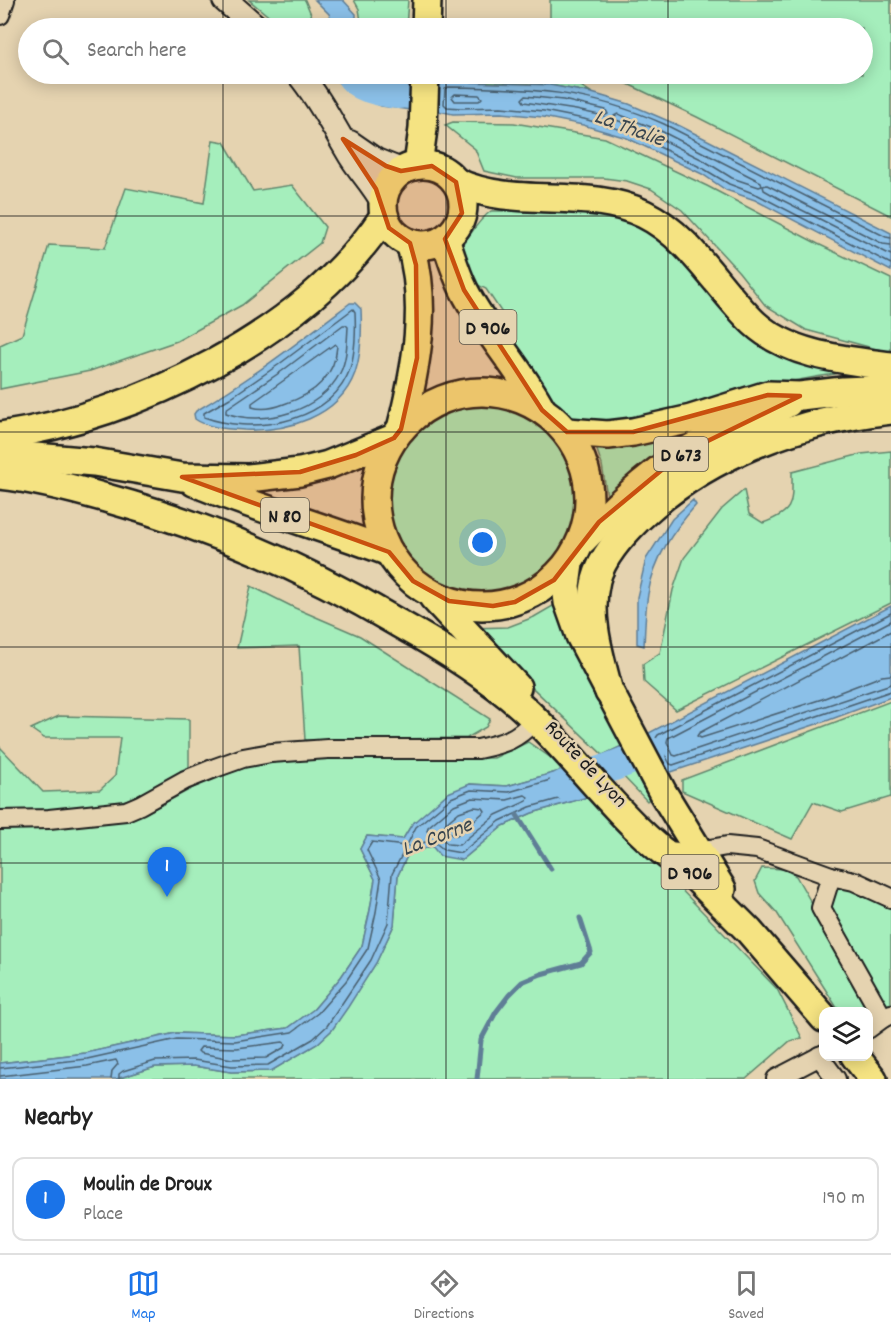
<!DOCTYPE html>
<style>
body{margin:0;font-family:Dekko,sans-serif;background:#f2f2f2;color:#222}
.controls{position:absolute;right:18px;bottom:18px;display:grid;overflow:hidden;border-radius:12px;box-shadow:0 3px 15px #0003}
.controls button{width:54px;height:54px;display:grid;place-items:center;padding:0;border:0;border-bottom:2px solid #e0e0e0;background:#fff;color:#222;font:30px sans-serif}
.you{position:absolute;left:483px;top:543px;width:21px;height:21px;margin:-15px;border:4px solid #fff;border-radius:50%;background:#1a73e8;box-shadow:0 0 0 9px #1a73e833}
.badge{display:grid;place-items:center;width:39px;height:39px;border-radius:50%;background:#1a73e8;color:#fff;font-size:20px;font-weight:700}
.pin{position:absolute;translate:-50% -50px;filter:drop-shadow(0 2px 3px #0008)}
.pin::after{content:'';position:absolute;top:32px;width:21px;height:18px;background:inherit;clip-path:polygon(0 0,100% 0,50% 100%)}
.list{margin:0;padding:0;list-style:none}
h2{display:flex;justify-content:space-between;align-items:center;height:78px;margin:0;padding:0 24px;font-size:26px}
h2 small{font-size:20px;font-weight:400;color:#767676}
.list li{display:grid;grid-template-columns:39px 1fr auto;gap:18px;align-items:center;box-sizing:border-box;height:84px;margin:0 12px 12px;padding:0 12px;border:2px solid #e0e0e0;border-radius:12px}
.list b{display:block;font-size:22px;white-space:nowrap}
.list p{margin:0;font-size:20px;white-space:nowrap;color:#767676}
.list em{font-size:20px;font-style:normal;color:#767676}
.icon{flex:none;width:33px;height:33px;fill:none;stroke:currentColor;stroke-width:2;stroke-linecap:round;stroke-linejoin:round}
.map{position:relative;flex:none;width:891px;height:1079px;overflow:hidden}
.search{position:absolute;background:#fff;box-shadow:0 3px 15px #0003;left:18px;right:18px;top:18px;height:66px;display:flex;align-items:center;gap:15px;box-sizing:border-box;padding:0 21px;border-radius:33px;color:#767676;font-size:22px}
.sheet{height:174px;background:#fff}
nav{display:flex;justify-content:space-around;align-items:center;box-sizing:border-box;height:84px;border-top:2px solid #e0e0e0;background:#fff;font-size:16px;color:#767676}
nav a{display:grid;justify-items:center;gap:3px}
nav .on{color:#1a73e8}
.map>svg:first-child{display:block}
.green{fill:#a5eebc;stroke:#60856c;stroke-width:1.5}
.water{fill:#8bc0e8;stroke:#5f7e96;stroke-width:1.5}
.lines{fill:none;stroke-linecap:round;stroke-linejoin:round}
.shore{stroke:#485e6e;stroke-width:1.5}
.stream{stroke:#5f7e96;stroke-width:5}
.river{stroke:#8bc0e8;stroke-width:30}
.street-casing{stroke:#1c1c1c;stroke-width:22}
.secondary-casing{stroke:#1c1c1c;stroke-width:28}
.primary-casing{stroke:#1c1c1c;stroke-width:32}
.street{stroke:#e5d3b0;stroke-width:18}
.secondary{stroke:#e5d3b0;stroke-width:24}
.primary{stroke:#f5e382;stroke-width:27}
.marked{fill:#c9500e;fill-opacity:0.2;stroke:#c9500e;stroke-width:4.5;stroke-linejoin:round}
.grid{fill:none;stroke:#1c1c1c;stroke-width:1.5;stroke-opacity:0.55}
.labels{text-anchor:middle;stroke-width:5;stroke-linejoin:round;paint-order:stroke}
.shield{fill:#e5d3b0;stroke:#585348;stroke-width:1.5}
.shield-label{font-size:20px;font-weight:bold;fill:#1c1c1c}
.street-label{font-size:21px;fill:#1c1c1c;stroke:#e5d3b0}
.water-label{font-size:22px;font-style:italic;fill:#38454f;stroke:#e5d3b0}
</style>
<div class="map">
<svg width="891" height="1079" viewBox="0 0 891 1079">
<rect width="100%" height="100%" fill="#e5d3b0"/>
<filter id="ink" filterUnits="userSpaceOnUse"><feTurbulence type="fractalNoise" baseFrequency=".0167" numOctaves="2"/><feDisplacementMap in="SourceGraphic" scale="12" xChannelSelector="R" yChannelSelector="G"/><feConvolveMatrix kernelMatrix="1 2 1 2 8 2 1 2 1" color-interpolation-filters="sRGB"/></filter>
<g filter="url(#ink)">
<g class="green">
<polygon points="249,0 305,0 313,19 309,28 283,28"/>
<polygon points="354,0 408,0 406,28 362,28 359,9"/>
<polygon points="550,0 891,0 891,216 697,117 607,74 862,74 862,28 550,28"/>
<polygon points="440,74 540,74 572,80 592,93 538,83 439,81"/>
<polygon points="453,122 514,123 605,138 707,186 818,244 891,279 891,353 806,330 765,305 739,272 682,210 651,189 627,181 604,178 517,178 484,171 475,149 445,125"/>
<polygon points="213,140 224,142 253,191 292,185 325,227 320,243 242,305 177,341 90,371 0,389 0,345 22,335 49,245 105,248 126,188 204,203"/>
<path d="M591,210L647,227L684,257L754,335L839,368L835,374C799,379 763,387 728,396C684,408 639,426 594,423C590,423 584,423 580,422C552,410 521,352 504,326V316L486,289L470,281L460,248C471,235 477,221 491,211Z"/>
<circle cx="485" cy="501" r="97"/>
<polygon points="687,430 691,438 608,502 602,465 595,444"/>
<path d="M891,451V603L676,710L644,682L643,664L660,653L673,590L684,558L722,509L744,490L749,514L763,523C795,511 792,504 792,472L861,454Z"/>
<polygon points="251,586 295,608 360,636 490,719 486,727 467,738 305,740 299,646 237,648"/>
<polygon points="558,603 618,731 617,735 622,746 603,755 470,628 508,627 534,617"/>
<polygon points="891,701 891,797 842,812 813,802 792,839 682,791 682,780"/>
<polygon points="59,716 189,719 189,770 129,799 106,806 0,812 0,747 43,792 100,790 115,776 120,738 44,738 31,729"/>
<polygon points="528,742 567,769 507,786 470,784 412,824 403,839 367,836 360,849 375,879 370,910 362,946 341,977 313,1010 288,1028 235,1035 176,1033 86,1053 0,1063 0,828 76,824 146,813 200,784 257,763 305,757 494,758"/>
<polygon points="632,766 649,799 647,801 617,770"/>
<polygon points="591,796 777,989 802,1038 790,1041 746,1079 116,1079 155,1067 194,1066 231,1072 271,1071 317,1044 332,1030 376,963 394,925 398,875 408,854 432,846 462,860 503,826 532,813"/>
<polygon points="762,868 785,869 796,876 876,1016 869,1023 868,1012 839,1011 777,913 759,893 755,881"/>
<polygon points="844,882 891,902 891,1005 886,1006 826,904 833,886"/>
</g>
<g class="water">
<polygon points="315,0 343,0 356,14 356,28 334,28 329,14"/>
<polygon points="335,74 353,74 344,87 338,82"/>
<polygon points="364,76 381,82 411,84 410,110 381,106 355,95"/>
<polygon points="439,81 550,85 592,93 629,104 680,126 891,233 891,271 755,200 726,190 702,174 627,138 583,125 543,117 501,113 453,114 438,111"/>
<path d="M350,303H355L361,309C362,330 362,353 355,373C339,417 286,432 244,430C230,429 207,428 195,419L194,414L196,411C251,379 300,341 350,303Z"/>
<path d="M693,500L696,505C673,531 654,558 648,594C645,611 645,629 644,646L637,644V597L646,559L672,519Z"/>
<polygon points="891,606 891,697 829,720 668,773 647,734"/>
<polygon points="622,746 632,766 617,770 603,755"/>
<polygon points="567,769 591,796 532,813 503,826 462,860 440,856 432,846 408,854 398,875 394,925 376,963 348,1007 332,1030 317,1044 271,1071 231,1072 194,1066 155,1067 116,1079 0,1079 0,1063 86,1053 176,1033 235,1035 288,1028 314,1009 341,977 362,946 370,910 375,879 360,849 367,836 403,839 412,824 448,793 470,784 507,786"/>
</g>
<g class="lines">
<g class="shore">
<path d="M370,84L380,88L403,90L404,102C393,105 371,100 363,91L366,85Z"/>
<polygon points="455,94 479,95 482,98 479,101 455,101 452,97"/>
<polygon points="525,96 563,100 606,110 608,114 604,116 576,110 524,102 522,99"/>
<polygon points="618,114 661,131 761,182 762,186 759,187 732,178 703,160 639,128 616,120 614,116"/>
<path d="M891,238L886,237L664,124C588,90 530,88 448,87L445,89L444,104L447,107L461,108L501,107L544,111L584,119L629,132L704,169L729,184L758,195L891,264"/>
<polyline points="891,245 883,244 767,185 763,186 764,190 780,199 891,255"/>
<path d="M353,309L355,312C356,332 356,357 347,376C324,425 249,434 204,417V413L230,398L278,365Z"/>
<path d="M343,325H346L348,327C347,342 347,360 340,373C321,411 264,427 226,413V409L282,371Z"/>
<path d="M335,344L337,346C335,378 312,395 284,404C274,408 262,410 252,407V403Z"/>
<polyline points="891,613 658,735 656,738 670,764 673,765 891,691"/>
<polyline points="891,621 668,738 667,742 673,755 676,756 891,684"/>
<polyline points="891,631 699,733 697,736 701,738 822,699 882,676 891,675"/>
<polygon points="564,776 577,789 576,794 530,807 500,821 461,853 444,850 432,840 410,847 407,845 416,827 451,798 471,790 509,792"/>
<polygon points="525,795 528,797 527,801 496,815 459,845 448,844 438,835 427,831 428,827 454,805 472,798 507,800"/>
<polygon points="474,807 483,808 485,811 457,835 452,835 445,828 445,824 459,812"/>
<polygon points="283,1042 286,1044 285,1047 266,1058 232,1059 200,1053 198,1051 201,1047 237,1048"/>
<polyline points="0,1068 87,1059 177,1039 235,1041 292,1032 318,1013 346,981 368,948 376,912 381,879 367,850 372,842 405,846 405,849 392,874 388,923 371,960 327,1026 313,1039 268,1065 232,1066 194,1060 155,1061 123,1071 119,1074 119,1079"/>
<polyline points="0,1076 87,1066 116,1060 118,1064 112,1071 111,1079"/>
</g>
<g class="stream">
<polyline points="517,815 551,869"/>
<polyline points="477,1079 481,1040 496,1012 509,995 522,982 541,974 581,963 591,952 580,918"/>
</g>
<g class="river">
<path d="M350,74C358,89 382,91 398,94"/>
<polyline points="564,785 651,752"/>
</g>
<defs>
<g id="street">
<polyline points="0,15 5,0"/>
<path d="M0,820L49,819L126,811L140,805L185,780L215,768L243,758L271,753L328,749H478C505,743 516,740 535,720"/>
<polyline points="698,851 727,846 757,849 831,876 854,881 891,898"/>
<polyline points="831,876 821,908 883,1018"/>
<polyline points="868,1029 883,1018 891,1014"/>
<polyline points="819,1056 836,1079"/>
<polyline points="776,1079 824,1054"/>
</g>
<g id="secondary">
<polyline points="225,0 257,28"/>
<path d="M299,74C320,99 334,128 351,156C361,172 374,185 383,202"/>
<polyline points="350,143 376,161 401,171"/>
</g>
<g id="primary">
<polyline points="426,28 427,0"/>
<circle cx="423" cy="205" r="40"/>
<polyline points="418,165 423,129 425,74"/>
<path d="M456,182C516,210 586,186 644,214C691,237 717,288 754,323C790,356 845,360 891,366"/>
<path d="M445,239C451,256 456,274 464,290C486,333 520,368 542,410"/>
<circle cx="482" cy="499" r="107"/>
<path d="M401,429C416,369 429,304 410,243"/>
<polyline points="567,432 608,435 633,432 691,419 768,395 800,396 843,391 891,389"/>
<path d="M0,436C136,416 307,334 384,216"/>
<polyline points="0,454 94,462 182,477 249,478 300,472 328,465 394,438"/>
<path d="M0,475C36,479 71,488 106,498C209,526 307,569 398,623C441,647 485,674 522,707C578,757 624,829 687,869"/>
<path d="M194,482C258,509 324,527 389,552"/>
<path d="M583,540C620,501 660,463 708,439C734,425 763,417 788,403"/>
<polyline points="569,564 566,586 568,602 580,636 663,793 722,889"/>
<polyline points="433,597 517,687"/>
<path d="M609,692C600,657 587,617 596,580C602,557 620,537 637,520C704,455 799,420 891,410"/>
<polyline points="674,856 749,931 824,1018"/>
<polyline points="855,1056 873,1079"/>
</g>
</defs>
<use href="#street" class="street-casing"/>
<use href="#secondary" class="secondary-casing"/>
<use href="#primary" class="primary-casing"/>
<use href="#street" class="street"/>
<use href="#secondary" class="secondary"/>
<use href="#primary" class="primary"/>
</g>
</g>
<path class="marked" d="M343,139L386,166L401,171L432,166L456,182L462,213L445,239L464,290L542,410L567,432H633L768,395L800,396L681,454L599,522L554,580L515,602L493,606L449,601L413,581L389,552L182,477L300,472L356,455L394,438L401,429L417,358L416,265L410,243L389,228L376,189Z"/>
<path class="grid" d="M223,0V28M446,0V28M668,0V28M223,74V1079M446,74V1079M668,74V1079M0,216H891M0,432H891M0,647H891M0,863H891"/>
<g class="labels">
<g class="shield">
<rect x="459.5" y="310" width="57" height="34" rx="4.5"/>
<rect x="654" y="437" width="54" height="34" rx="4.5"/>
<rect x="261" y="498" width="48" height="34" rx="4.5"/>
<rect x="661.5" y="855" width="57" height="34" rx="4.5"/>
</g>
<g class="shield-label">
<text x="488" y="334">D 906</text>
<text x="681" y="461">D 673</text>
<text x="285" y="522">N 80</text>
<text x="690" y="879">D 906</text>
</g>
<g class="street-label">
<text transform="translate(587 763) rotate(47)" y="7">Route de Lyon</text>
</g>
<g class="water-label">
<text transform="translate(630 126) rotate(20)" y="8">La Thalie</text>
<text transform="translate(436 835) rotate(-21)" y="8">La Corne</text>
</g>
</g>
</svg>
<div class="controls">
<button><svg class="icon" aria-label="layers" viewBox="0 0 24 24"><path d="M12 4l9 5-9 5-9-5zM3 14l9 5 9-5"/></svg></button>
</div>
<div class="you"></div>
<div class="pin badge" style="left:167px;top:897px">1</div>
<div class="search"><svg class="icon" aria-label="search" viewBox="0 0 24 24"><circle cx="10" cy="10" r="6"/><path d="M15 15l6 6"/></svg>Search here</div>
</div>
<section class="sheet">
<h2>Nearby<small></small></h2>
<ul class="list">
<li><span class="badge">1</span><div><b>Moulin de Droux</b><p>Place</p></div><em>190 m</em></li>
</ul>
</section>
<nav>
<a class="on"><svg class="icon" aria-label="map" viewBox="0 0 24 24"><path d="M3 6l6-2 6 2 6-2v14l-6 2-6-2-6 2zM9 4v14M15 6v14"/></svg>Map</a>
<a><svg class="icon" aria-label="directions" viewBox="0 0 24 24"><path d="M12 3l9 9-9 9-9-9zM9 14v-3h6M13 9l2 2-2 2"/></svg>Directions</a>
<a><svg class="icon" aria-label="saved" viewBox="0 0 24 24"><path d="M7 4h10v16l-5-4-5 4z"/></svg>Saved</a>
</nav>
